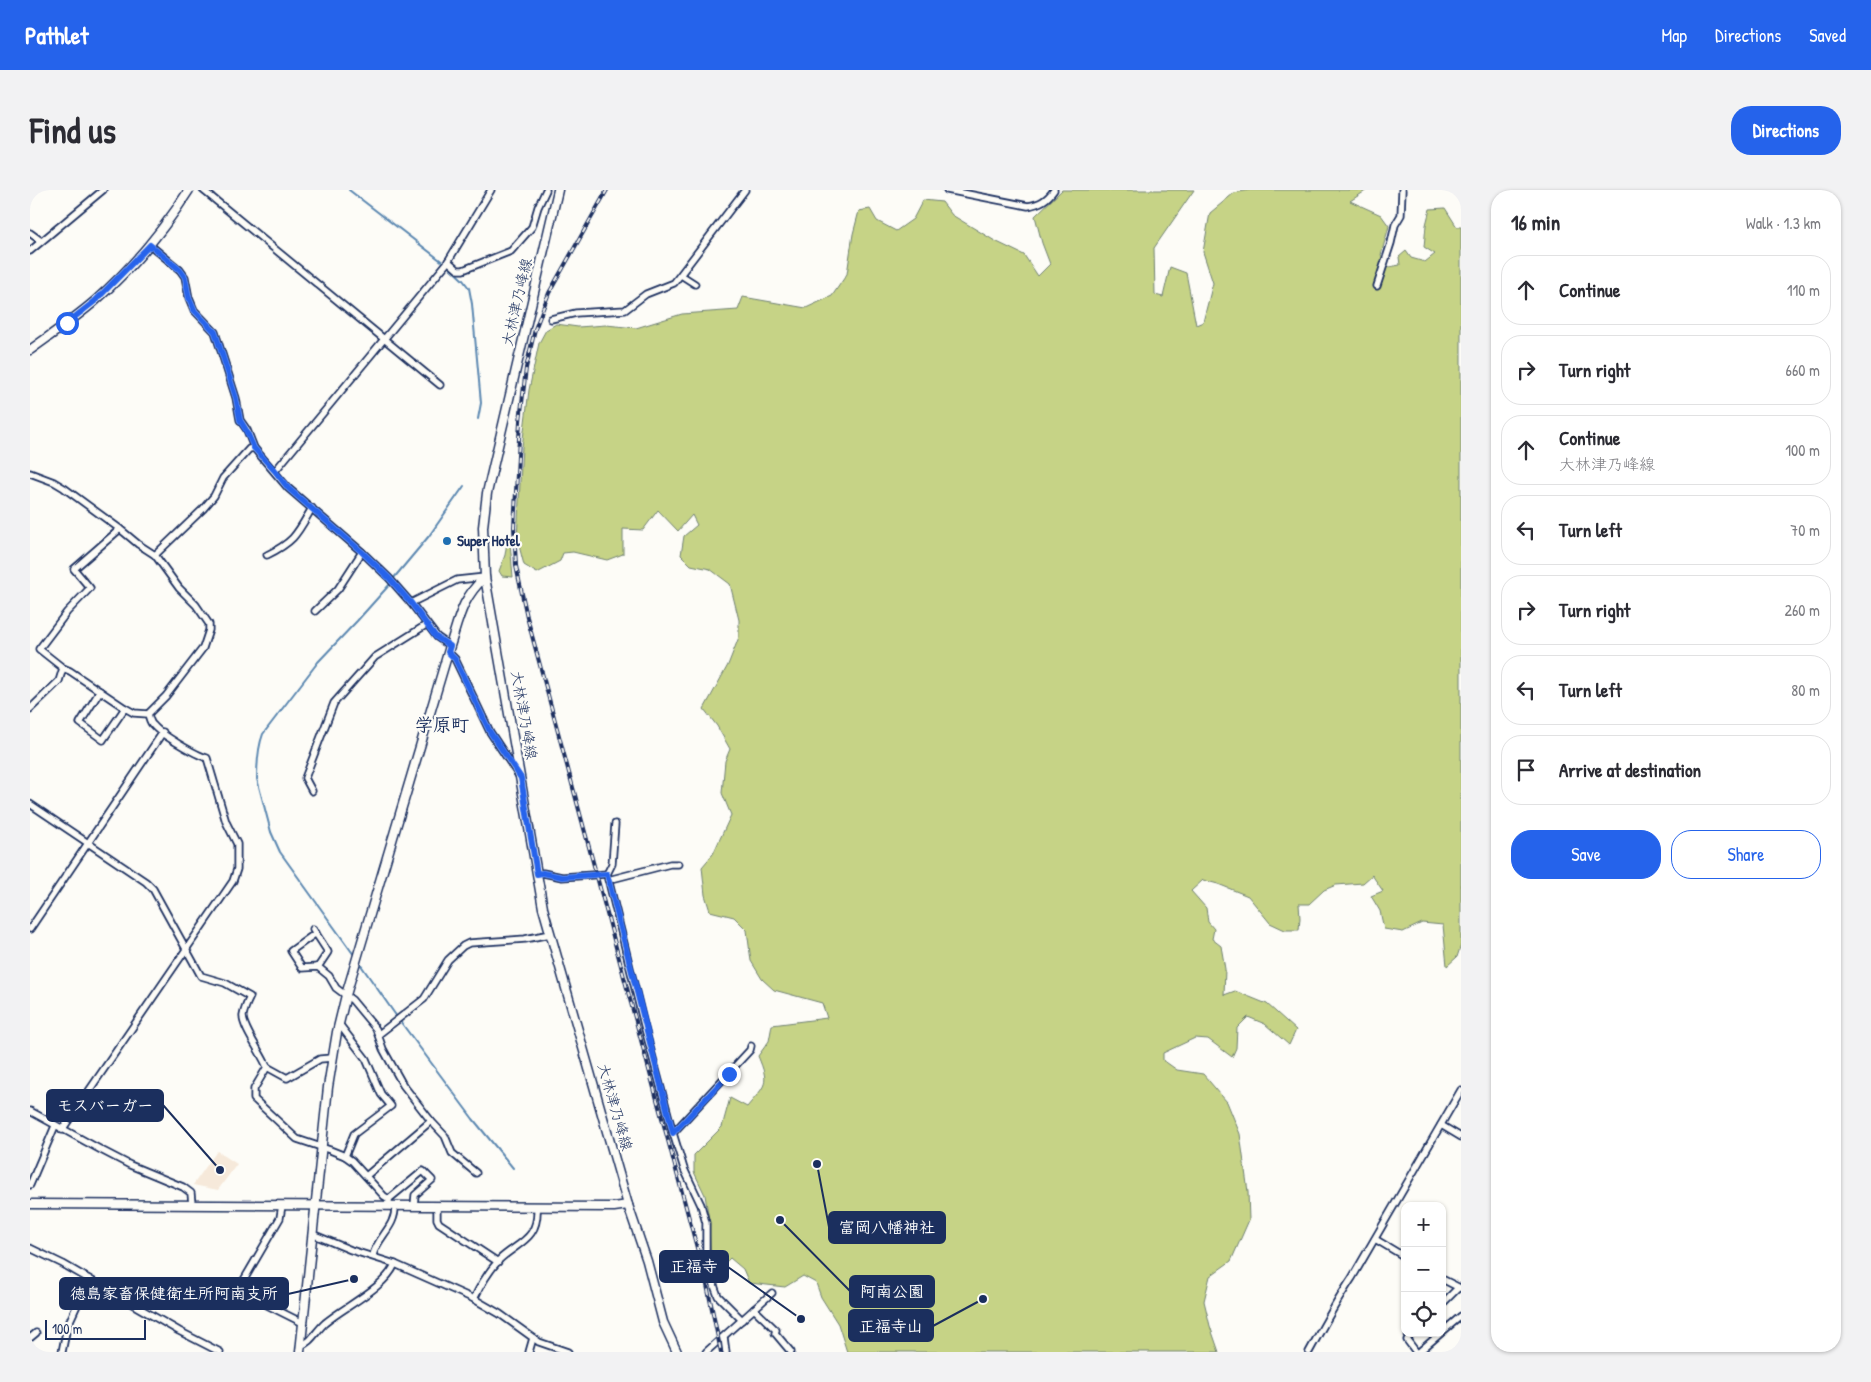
<!DOCTYPE html>
<meta charset="utf-8">
<style>
body{margin:0;font-family:"Patrick Hand","Klee One",sans-serif;background:#f2f2f3;color:#2b2b33}
.controls{position:absolute;right:15px;bottom:15px;display:grid;overflow:hidden;border-radius:10px;box-shadow:0 1px 4px #0004}
.controls button{width:45px;height:45px;display:grid;place-items:center;padding:0;border:0;border-bottom:1px solid #e1e1e2;background:#fff;color:#2b2b33;font:25px sans-serif}
.scale{position:absolute;left:15px;bottom:12px;width:101px;box-sizing:border-box;padding-left:5px;border:2px solid #1b2f5e;border-top:0;font-size:14px;line-height:18px;white-space:nowrap;color:#1b2f5e;-webkit-text-stroke:4px #fdfcf7;paint-order:stroke}
.stop{position:absolute;width:15px;height:15px;margin:-11px;border:4px solid #2563eb;border-radius:50%;background:#fff}
.stop.end{background:#2563eb;border-color:#fff;box-shadow:0 1px 5px #0008}
.list{margin:0;padding:0;list-style:none}
h2{display:flex;justify-content:space-between;align-items:center;height:65px;margin:0;padding:0 20px;font-size:21px}
h2 small{font-size:16px;font-weight:400;color:#7c7c81}
.list li{display:grid;grid-template-columns:32px 1fr auto;gap:15px;align-items:center;box-sizing:border-box;height:70px;margin:0 10px 10px;padding:0 10px;border:1px solid #e1e1e2;border-radius:20px}
.list b{display:block;font-size:19px;white-space:nowrap}
.list p{margin:0;font-size:16px;white-space:nowrap;color:#7c7c81}
.list em{font-size:16px;font-style:normal;color:#7c7c81}
.actions{display:flex;gap:10px;padding:15px 20px}
.actions a{flex:1;padding:11px 0;border:1px solid #2563eb;border-radius:20px;text-align:center;font-size:18px;color:#2563eb}
.actions .main{background:#2563eb;color:#fff}
.icon{flex:none;width:28px;height:28px;fill:none;stroke:currentColor;stroke-width:2;stroke-linecap:round;stroke-linejoin:round}
.map{position:relative;flex:none;width:1431px;height:1162px;overflow:hidden;border-radius:20px}
header{display:flex;align-items:center;gap:30px;box-sizing:border-box;height:70px;padding:0 25px;background:#2563eb;color:#fff}
header strong{font-size:24px}
nav{display:flex;gap:28px;margin-inline-start:auto;font-size:18px}
.intro{display:flex;align-items:center;justify-content:space-between;box-sizing:border-box;height:120px;padding:0 30px}
h1{margin:0;font-size:35px}
.button{padding:12px 22px;border-radius:20px;background:#2563eb;color:#fff;font-size:18px;font-weight:700}
main{display:flex;gap:30px;padding:0 30px}
aside{flex:1;background:#fff;border-radius:20px;box-shadow:0 1px 4px #0004}
.map>svg:first-child{display:block}
.built{fill:#f6e9da}
.green{fill:#c6d386;stroke:#708172}
.lines{fill:none;stroke-linecap:round;stroke-linejoin:round}
.stream{stroke:#5c88b1;stroke-width:2}
.street-casing{stroke:#1b2f5e;stroke-width:9}
.secondary-casing{stroke:#1b2f5e;stroke-width:11}
.street{stroke:#fdfcf7;stroke-width:5.5}
.secondary{stroke:#fdfcf7;stroke-width:8}
.rail-casing{stroke:#1b2f5e;stroke-width:4}
.rail{stroke:#fdfcf7;stroke-width:2;stroke-dasharray:5.5;stroke-linecap:butt}
.route{stroke:#2563eb;stroke-width:6}
.poi-dot{fill:#1f6fb2;stroke:#fdfcf7;stroke-width:2}
.labels{text-anchor:middle;stroke-width:4.5;stroke-linejoin:round;paint-order:stroke}
.street-label{font-size:15px;fill:#1b2f5e;stroke:#fdfcf7}
.poi-label{font-size:15px;font-weight:bold;fill:#1b2f5e;stroke:#fdfcf7;text-anchor:start}
.quarter-label{font-size:18px;font-weight:bold;fill:#1b2f5e;stroke:#fdfcf7}
.leader{fill:none;stroke:#1b2f5e;stroke-width:2}
.callout-dot{fill:#1b2f5e;stroke:#fdfcf7;stroke-width:2}
.callout{fill:#1b2f5e;stroke:#1b2f5e;stroke-width:2}
.callout-label{font-size:16px;text-anchor:middle;font-weight:bold;fill:#fff}
</style>
<header>
<strong>Pathlet</strong>
<nav><a>Map</a><a>Directions</a><a>Saved</a></nav>
</header>
<div class="intro"><h1>Find us</h1><a class="button">Directions</a></div>
<main>
<div class="map">
<svg width="1431" height="1162" viewBox="0 0 1431 1162">
<rect width="100%" height="100%" fill="#fdfcf7"/>
<filter id="ink" filterUnits="userSpaceOnUse"><feTurbulence type="fractalNoise" baseFrequency=".02" numOctaves="2"/><feDisplacementMap in="SourceGraphic" scale="10" xChannelSelector="R" yChannelSelector="G"/><feConvolveMatrix kernelMatrix="1 2 1 2 8 2 1 2 1" color-interpolation-filters="sRGB"/></filter>
<g filter="url(#ink)">
<polygon class="built" points="187,961 207,974 188,1000 163,995"/>
<g class="green">
<path d="M1032,0H1164L1124,58L1125,105L1133,107L1140,77L1156,83L1166,135L1173,132L1183,93L1173,62L1180,23L1204,3L1220,0H1337L1320,11L1351,25L1359,36L1351,65L1359,77L1370,75L1369,67L1376,61L1381,68L1395,72L1405,64L1394,57L1396,35L1400,19L1415,18L1427,37H1431V755L1427,767L1417,776L1413,735L1392,733L1373,742L1354,739L1350,721L1341,706L1353,701L1342,685L1333,693L1306,695L1294,700L1279,714H1269L1270,728L1269,740H1255L1240,733L1218,706L1188,694L1173,690L1161,701L1176,718L1178,732L1184,739L1182,749L1191,756L1195,779L1194,805L1205,801L1237,814L1266,840L1259,855L1235,834L1218,827L1207,838L1206,858L1202,867L1178,849L1165,848L1133,863V870L1147,880L1173,884L1197,912L1210,944L1218,1002L1219,1030L1201,1071L1180,1086L1174,1111L1180,1136L1189,1162H817L808,1134L791,1107L786,1093L773,1086L755,1097L719,1093L713,1079L700,1068L690,1078L680,1059L679,1030L675,1005L664,982V965L692,937L700,908L717,917C736,894 740,895 728,866L739,851L742,835L797,828L792,813L744,800L732,789L721,771L717,740L704,727L680,721L675,705L672,677L683,664L701,625L692,603L695,571L700,559L687,536L674,519L698,475L709,447V430L700,394L680,379L661,375L651,365L654,346L667,335L662,325L648,341L628,320L613,340L593,339V364L577,370L543,362L533,363L530,371L507,383L494,375L487,348L492,257L499,200L509,153L516,140L526,134L548,137L576,135L606,138L652,124L708,120L713,107L776,118L802,106L817,84L823,44L829,21L840,19L847,31L866,41L883,29L893,10L912,12L922,25L965,51L994,65L1008,86L1020,74L1012,53L1005,26Z"/>
<polygon points="477,352 480,352 483,387 472,386 469,381 475,365"/>
</g>
<g class="lines">
<g class="stream">
<polyline points="319,0 414,73"/>
<polyline points="418,76 433,90 439,98 442,114 451,213 448,229"/>
<polyline points="363,389 399,346 434,296"/>
<path d="M324,765L250,662L241,642L227,589C227,575 228,557 233,544L288,472L327,431L361,393"/>
<polyline points="328,771 367,827"/>
<polyline points="370,831 443,929 483,978"/>
</g>
<defs>
<g id="street">
<polyline points="173,0 410,195"/>
<path d="M917,0L998,16C1010,14 1017,10 1024,0"/>
<polyline points="0,43 11,51"/>
<polyline points="120,55 150,80 155,87 159,108 164,120 185,142 206,208 210,230 217,240 224,258 258,298 332,362 359,388 381,413 407,447 420,456"/>
<polyline points="0,61 73,0"/>
<polyline points="418,71 428,80 433,80 481,61 502,37 508,17 516,0"/>
<polyline points="651,85 665,94"/>
<polyline points="1347,96 1361,53 1365,35 1371,25 1372,0"/>
<polyline points="521,129 546,123 595,120 616,104 644,93 715,0"/>
<polyline points="245,281 417,73 461,0"/>
<polyline points="0,283 24,292 34,298 90,339 108,354 125,365 149,398 166,415 179,434 179,440 173,458 136,506 118,524 104,523 95,518 40,481 33,478 9,459 37,422 60,398 44,379 90,339"/>
<polyline points="125,365 173,319 184,306 193,288 219,259 224,258"/>
<path d="M237,365C265,351 267,344 282,318"/>
<polyline points="381,413 427,390 455,387"/>
<polyline points="285,421 308,399 332,362"/>
<polyline points="418,462 425,469 460,542 489,586"/>
<polyline points="70,501 50,533 73,550 95,518"/>
<polyline points="0,519 29,491 33,478"/>
<polyline points="282,601 275,588 304,513 345,467 396,435"/>
<path d="M0,614L116,692L123,699L171,786L195,793L220,807C217,813 214,820 213,826C212,837 232,864 237,877L224,899V909L267,949L300,960L315,966L322,971L354,1006L359,1009"/>
<polyline points="507,684 513,683 532,687 577,684 614,835 643,943 654,979 671,1015 676,1033 676,1062 685,1098 688,1106 712,1130"/>
<polyline points="577,684 582,674 585,634"/>
<polyline points="578,690 640,674 648,674"/>
<polyline points="0,739 133,542"/>
<polyline points="283,739 298,762 288,777"/>
<polyline points="286,743 261,761 272,778 288,777 299,786 306,798 322,810 346,839 353,859 373,895 401,931 415,946 422,963 446,983"/>
<polyline points="309,834 336,869 351,904 361,916 324,944 315,966"/>
<polyline points="349,844 394,809 418,770 433,756 439,753 495,749 520,744"/>
<polyline points="237,877 257,888 290,869 302,868"/>
<polyline points="0,921 73,961 100,975 153,997 161,1003 162,1015"/>
<polyline points="1411,935 1431,947"/>
<path d="M32,940L203,691L207,679V654L196,632L177,568C166,565 130,544 123,535C120,533 119,527 118,524"/>
<polyline points="643,943 720,860 721,856"/>
<polyline points="336,986 401,931"/>
<polyline points="0,995 25,936"/>
<polyline points="359,1011 359,1009 393,981 402,990 385,1005 384,1016"/>
<polyline points="407,1016 407,1029 409,1033 468,1072"/>
<polyline points="282,1044 321,1060 365,1074 444,1109 470,1124 509,1152 538,1162"/>
<polyline points="1345,1049 1375,1067"/>
<polyline points="0,1058 33,1074 149,1141 190,1162"/>
<path d="M343,1065C348,1046 366,1037 365,1016"/>
<polyline points="1412,1089 1430,1098"/>
<polyline points="208,1100 250,1028 252,1015"/>
<path d="M444,1109C450,1096 459,1081 469,1070C488,1052 509,1050 507,1017"/>
<polyline points="235,1114 273,1133"/>
<polyline points="1412,1114 1428,1098"/>
<polyline points="724,1119 746,1140 745,1143 761,1162"/>
<polyline points="1412,1142 1431,1126"/>
<polyline points="1381,1143 1377,1150 1386,1162"/>
<polyline points="694,1147 696,1162"/>
<polyline points="0,1148 6,1143"/>
<path d="M270,1156C281,1153 286,1141 295,1133C315,1116 355,1098 365,1074"/>
<polyline points="32,1162 37,1137 59,1089"/>
<polyline points="499,1162 503,1148"/>
<polyline points="676,1162 742,1103"/>
<path d="M1279,1162C1293,1137 1306,1112 1322,1088L1431,900"/>
<polyline points="1389,1162 1411,1143"/>
</g>
<g id="secondary">
<polyline points="528,0 457,303 453,337 455,387 513,718 598,1015 617,1071 633,1132 647,1162"/>
<path d="M0,160C22,144 44,129 65,111C101,79 133,41 159,0"/>
<polyline points="0,1014 584,1017 598,1015"/>
<path d="M270,1162L298,897L307,842L316,805L420,456C429,428 432,408 455,387"/>
</g>
</defs>
<use href="#street" class="street-casing"/>
<use href="#secondary" class="secondary-casing"/>
<use href="#street" class="street"/>
<use href="#secondary" class="secondary"/>
<defs>
<polyline id="rail" points="577,0 519,103 505,139 496,178 490,231 484,337 486,376 497,427 677,1095 691,1162"/>
</defs>
<use href="#rail" class="rail-casing"/>
<use href="#rail" class="rail"/>
</g>
</g>
<g class="lines" filter="url(#ink)">
<polyline class="route" points="37,133 65,111 120,55 150,80 155,87 159,108 164,120 185,142 206,208 210,230 216,240 224,258 245,281 258,298 332,362 359,388 381,413 406,447 420,456 418,462 425,469 460,542 491,588 507,684 513,683 532,687 577,684 643,943 699,884"/>
</g>
<circle class="poi-dot" cx="417" cy="351" r="5"/>
<g class="labels">
<g class="street-label">
<text transform="translate(487 112) rotate(-77)" y="5">大林津乃峰線</text>
<text transform="translate(494 525) rotate(80)" y="5">大林津乃峰線</text>
<text transform="translate(585 917) rotate(74)" y="5">大林津乃峰線</text>
</g>
<g class="poi-label">
<text x="427" y="356">Super Hotel</text>
</g>
<g class="quarter-label">
<text x="412" y="541">学原町</text>
</g>
</g>
<path class="leader" d="M190 980L133 915M787 974L799 1037M771 1129L698 1077M750 1030L820 1101M324 1089L258 1104M953 1109L903 1136"/>
<g class="callout-dot">
<circle cx="190" cy="980" r="5"/>
<circle cx="787" cy="974" r="5"/>
<circle cx="771" cy="1129" r="5"/>
<circle cx="750" cy="1030" r="5"/>
<circle cx="324" cy="1089" r="5"/>
<circle cx="953" cy="1109" r="5"/>
</g>
<g class="callout">
<rect x="17" y="900" width="116" height="31" rx="5"/>
<rect x="799" y="1022" width="116" height="31" rx="5"/>
<rect x="630" y="1061" width="68" height="31" rx="5"/>
<rect x="820" y="1086" width="84" height="31" rx="5"/>
<rect x="30" y="1088" width="228" height="31" rx="5"/>
<rect x="819" y="1120" width="84" height="31" rx="5"/>
</g>
<g class="callout-label">
<text x="75" y="921">モスバーガー</text>
<text x="857" y="1043">富岡八幡神社</text>
<text x="664" y="1082">正福寺</text>
<text x="862" y="1107">阿南公園</text>
<text x="144" y="1109">徳島家畜保健衛生所阿南支所</text>
<text x="861" y="1142">正福寺山</text>
</g>
</svg>
<div class="controls">
<button>+</button>
<button>−</button>
<button><svg class="icon" aria-label="locate" viewBox="0 0 24 24"><circle cx="12" cy="12" r="6"/><path d="M12 2v4M12 18v4M2 12h4M18 12h4"/></svg></button>
</div>
<div class="scale">100 m</div>
<div class="stop" style="left:37px;top:133px"></div>
<div class="stop end" style="left:699px;top:884px"></div>
</div>
<aside>
<h2>16 min<small>Walk · 1.3 km</small></h2>
<ul class="list">
<li><svg class="icon" aria-label="ahead" viewBox="0 0 24 24"><path d="M12 20V5M6 11l6-6 6 6"/></svg><div><b>Continue</b></div><em>110 m</em></li>
<li><svg class="icon" aria-label="right" viewBox="0 0 24 24"><path d="M7 20v-9h11M14 6l5 5-5 5"/></svg><div><b>Turn right</b></div><em>660 m</em></li>
<li><svg class="icon" aria-label="ahead" viewBox="0 0 24 24"><path d="M12 20V5M6 11l6-6 6 6"/></svg><div><b>Continue</b><p>大林津乃峰線</p></div><em>100 m</em></li>
<li><svg class="icon" aria-label="left" viewBox="0 0 24 24"><path d="M17 20v-9H6M10 6l-5 5 5 5"/></svg><div><b>Turn left</b></div><em>70 m</em></li>
<li><svg class="icon" aria-label="right" viewBox="0 0 24 24"><path d="M7 20v-9h11M14 6l5 5-5 5"/></svg><div><b>Turn right</b></div><em>260 m</em></li>
<li><svg class="icon" aria-label="left" viewBox="0 0 24 24"><path d="M17 20v-9H6M10 6l-5 5 5 5"/></svg><div><b>Turn left</b></div><em>80 m</em></li>
<li><svg class="icon" aria-label="arrive" viewBox="0 0 24 24"><path d="M6 21V4h12l-3 4 3 4H6"/></svg><div><b>Arrive at destination</b></div></li>
</ul>
<div class="actions"><a class="main">Save</a><a>Share</a></div>
</aside>
</main>
